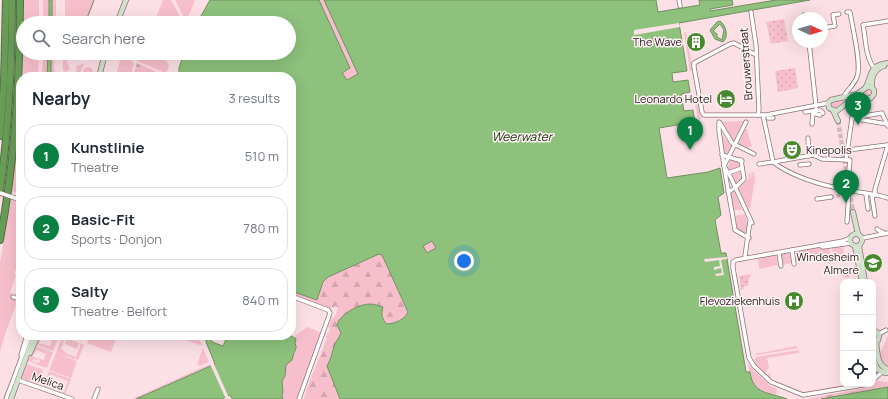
<!DOCTYPE html>
<meta charset="utf-8">
<style>
body{margin:0;font-family:Manrope,sans-serif;background:#f6f6f7;color:#1f2937}
.controls{position:absolute;right:12px;bottom:12px;display:grid;overflow:hidden;border-radius:8px;box-shadow:0 4px 16px #0002}
.controls button{width:36px;height:36px;display:grid;place-items:center;padding:0;border:0;border-bottom:1px solid #e0e1e3;background:#fff;color:#1f2937;font:20px sans-serif}
.compass{position:absolute;left:792px;top:12px;width:36px;height:36px;border-radius:50%;background:#fff;box-shadow:0 4px 16px #0002;rotate:94deg}
.you{position:absolute;left:464px;top:261px;width:14px;height:14px;margin:-10px;border:3px solid #fff;border-radius:50%;background:#1a73e8;box-shadow:0 0 0 6px #1a73e833}
.badge{display:grid;place-items:center;width:26px;height:26px;border-radius:50%;background:#0b8043;color:#fff;font-size:13px;font-weight:700}
.pin{position:absolute;translate:-50% -33px;filter:drop-shadow(0 1px 2px #0008)}
.pin::after{content:'';position:absolute;top:21px;width:14px;height:12px;background:inherit;clip-path:polygon(0 0,100% 0,50% 100%)}
.list{margin:0;padding:0;list-style:none}
h2{display:flex;justify-content:space-between;align-items:center;height:52px;margin:0;padding:0 16px;font-size:17px}
h2 small{font-size:13px;font-weight:400;color:#747a83}
.list li{display:grid;grid-template-columns:26px 1fr auto;gap:12px;align-items:center;box-sizing:border-box;height:64px;margin:0 8px 8px;padding:0 8px;border:1px solid #e0e1e3;border-radius:16px}
.list b{display:block;font-size:15px;white-space:nowrap}
.list p{margin:0;font-size:13px;white-space:nowrap;color:#747a83}
.list em{font-size:13px;font-style:normal;color:#747a83}
.icon{flex:none;width:22px;height:22px;fill:none;stroke:currentColor;stroke-width:2;stroke-linecap:round;stroke-linejoin:round}
.map{position:relative;flex:none;width:888px;height:399px;overflow:hidden}
.search{position:absolute;background:#fff;box-shadow:0 4px 16px #0002;left:16px;top:16px;width:280px;height:44px;display:flex;align-items:center;gap:10px;box-sizing:border-box;padding:0 14px;border-radius:22px;color:#747a83;font-size:15px}
.panel{position:absolute;background:#fff;box-shadow:0 4px 16px #0002;left:16px;top:72px;width:280px;height:268px;border-radius:16px}
.map>svg:first-child{display:block}
.grass{fill:#f7bfcc}
.forest{fill:url(#forest-firs)}
.park{fill:url(#park-dots)}
.water{fill:#8dc17c;stroke:#709161;fill-rule:evenodd}
.pier{fill:#fce0e6}
.lines{fill:none;stroke-linecap:round;stroke-linejoin:round}
.stream{stroke:#709161;stroke-width:1}
.street-tunnel{stroke:#d2babf;stroke-width:3.5;stroke-dasharray:3.5 2;stroke-linecap:butt}
.secondary-tunnel{stroke:#d2babf;stroke-width:4.5;stroke-dasharray:4.5 2;stroke-linecap:butt}
.street-casing{stroke:#8d7479;stroke-width:5}
.secondary-casing{stroke:#8d7479;stroke-width:6}
.highway-casing{stroke:#537245;stroke-width:8}
.street{stroke:#fff;stroke-width:3.5}
.secondary{stroke:#d2e2cd;stroke-width:4.5}
.highway{stroke:#699d57;stroke-width:6}
.street-bridge-casing{stroke:#8d7479;stroke-width:5;stroke-linecap:butt}
.street-bridge{stroke:#fff;stroke-width:3.5}
.labels{text-anchor:middle;stroke-width:3;stroke-linejoin:round;paint-order:stroke}
.poi-label{font-size:11px;fill:#2b2123;stroke:#fef2f4;text-anchor:end}
.street-label{font-size:11px;fill:#2b2123;stroke:#fef2f4}
.water-label{font-size:12px;font-style:italic;fill:#123403;stroke:#fef2f4}
</style>
<div class="map">
<svg width="888" height="399" viewBox="0 0 888 399">
<defs>
<pattern id="forest-firs" width="22" height="20" patternUnits="userSpaceOnUse"><rect width="22" height="20" fill="#f7bfcc"/><path d="M5 1l3.5 6h-7zM16 11l3.5 6h-7z" fill="#d4a4af"/></pattern>
<pattern id="park-dots" width="8" height="8" patternUnits="userSpaceOnUse"><rect width="8" height="8" fill="#f7bfcc"/><path d="M2 2h.1M6 6h.1" fill="none" stroke="#d4a4af" stroke-width="1.8" stroke-linecap="round"/></pattern>
</defs>
<rect width="100%" height="100%" fill="#fce0e6"/>
<g class="grass">
<rect x="24" y="0" width="15" height="23"/>
<rect x="43" y="0" width="6" height="23"/>
<rect x="52" y="0" width="4" height="23"/>
<polygon points="65,0 95,0 86,23 65,23"/>
<path d="M163,0H171C175,7 181,15 180,23H154Z"/>
<polygon points="175,0 195,0 186,23 184,23 184,17"/>
<polygon points="319,0 324,0 358,74 349,79 345,79 342,73 349,67"/>
<polygon points="684,32 686,32 693,71 690,71"/>
<polygon points="23,53 39,53 38,77 22,77"/>
<polygon points="43,53 48,53 47,77 42,77"/>
<path d="M51,53H55C55,62 51,73 60,77H51Z"/>
<polygon points="63,53 67,53 67,62 70,69 67,71 65,72 63,70"/>
<polygon points="141,53 168,53 166,60 169,66 166,73 137,61"/>
<polygon points="85,63 80,72 82,77 80,77 77,74 76,66"/>
<circle cx="88" cy="72" r="5"/>
<polygon points="866,90 868,90 871,92 870,96 854,99 855,97 861,94"/>
<polygon points="697,98 701,119 698,119 694,99"/>
<path d="M847,98L850,99C845,101 837,108 833,109L831,107V103L833,101Z"/>
<polygon points="21,101 21,195 12,191"/>
<polygon points="744,121 735,140 733,141 722,122"/>
<polygon points="745,129 747,130 752,147 750,146 749,148 738,144"/>
<polygon points="721,134 722,134 732,147 728,154 723,153"/>
<polygon points="730,160 738,161 739,167 735,170 727,170"/>
<polygon points="740,172 741,179 736,183 732,175"/>
<polygon points="754,172 755,182 754,185 750,208 747,209 738,189 749,178 748,174 750,173 751,177 752,176 751,173"/>
<polygon points="734,192 735,192 742,210 733,210 730,195"/>
<polygon points="0,195 21,200 21,249 18,258 20,260 14,274 16,275 10,292 13,295 12,298 21,301 21,303 17,302 5,334 0,352 0,262 11,201 0,197"/>
<polygon points="744,214 748,223 746,236 736,229 734,216"/>
<polygon points="432,241 436,248 427,253 423,246"/>
<polygon points="834,246 843,246 844,254 834,256 832,249"/>
<polygon points="817,247 829,248 831,256 796,262 794,254 796,251"/>
<polygon points="788,253 790,254 792,263 782,265 781,254"/>
<polygon points="776,255 778,265 759,269 758,258"/>
<polygon points="847,267 852,274 848,278 844,277 841,273"/>
<polygon points="291,291 315,300 318,296 315,304 291,295"/>
<polygon points="307,327 322,333 297,399 283,399 282,395 282,381 285,376 286,365 292,360 297,349 295,343 296,339 294,337"/>
<polygon points="39,335 42,335 39,343 50,346 54,335 59,336 53,351 36,345"/>
<polygon points="90,335 117,335 111,352 87,343"/>
<polygon points="178,335 197,335 203,346 177,337"/>
<polygon points="888,335 888,368 882,363 878,350 880,349 880,351 881,351"/>
<polygon points="62,337 65,338 61,349 65,351 64,352 67,353 66,355 68,354 76,357 81,343 84,345 78,360 56,353"/>
<polygon points="67,339 79,343 77,349 65,344"/>
<polygon points="35,346 53,352 47,368 35,364 36,362 39,363 40,360 33,359 32,361 35,361 34,363 28,361 31,354 33,355 33,357 44,360 46,354 36,350 35,354 32,353"/>
<polygon points="796,346 798,348 757,355 755,354"/>
<polygon points="203,348 209,362 200,366 197,364"/>
<polygon points="799,350 799,353 767,358 769,368 764,373 755,366 754,360 756,357"/>
<polygon points="56,353 77,361 71,378 49,370"/>
<path d="M748,363L754,371L769,384L768,385L777,389L775,396C761,392 752,389 750,372H746L749,371Z"/>
<polygon points="27,364 38,368 37,370 39,368 43,370 40,378 38,378 40,379 38,385 36,385 22,378"/>
<polygon points="210,364 211,365 136,399 132,399"/>
<polygon points="49,371 71,379 65,395 58,392 59,391 64,392 68,381 52,375 50,375 46,386 56,390 55,391 43,387"/>
<polygon points="770,372 771,379 803,392 850,384 861,384 804,394 773,381 767,377"/>
<polygon points="876,381 888,382 888,387 871,390 870,387"/>
</g>
<g class="forest">
<polygon points="122,53 126,53 134,64 130,77 124,77 117,72"/>
<polygon points="137,63 168,77 133,77"/>
<path d="M379,254L382,255L408,312C405,319 394,324 387,324L384,321L382,307C378,306 374,304 370,304C357,304 344,314 337,324L341,333L339,339L333,347L330,359L327,366L340,399H304L307,388L327,338L326,337L328,332H329L330,328L328,327L332,317L334,318L338,308L336,306L329,309L315,304L323,282L328,277Z"/>
<polygon points="870,387 871,390 821,399 806,399"/>
</g>
<g class="park">
<polygon points="784,19 788,41 771,44 766,22"/>
<polygon points="795,68 798,88 778,92 775,71"/>
<polygon points="752,274 749,278 748,286 744,286 744,289 741,290 739,276"/>
</g>
<g class="water">
<rect x="49" y="0" width="3" height="23"/>
<path d="M210,0H319L350,68L342,73L347,80L358,74L324,0H656L658,12L700,5L699,0H732L733,5L710,9V11L776,0H810L679,23L687,71L672,73L673,82L688,80L690,92L681,94L684,111L693,110L695,122L659,128L667,178L708,172L720,168L724,193L718,197L721,215L715,220L721,253H726L746,372H750C753,395 769,392 787,399H340L327,366C331,359 332,353 334,346C336,341 339,338 341,333L337,325C340,314 359,304 370,304C375,304 378,306 383,307C381,312 382,321 387,324C394,324 406,319 408,312L382,255L379,254L328,277L323,282L317,300L291,291V77H179V68L184,53H289V23H197ZM432,241L436,248L427,253L423,246Z"/>
<path d="M720,21C726,25 729,37 723,42L715,39L710,30L717,22ZM720,24L724,30L722,40L717,37V34L713,31Z"/>
<polygon points="48,53 51,53 51,77 47,77"/>
<polygon points="203,335 209,335 212,342 223,346 228,335 290,335 296,339 295,343 296,346 296,349 294,353 292,360 286,365 285,376 282,381 283,391 282,396 283,399 232,399 230,395 222,399 136,399 215,364 206,342 206,340"/>
<polygon points="888,387 888,399 821,399"/>
</g>
<g class="pier">
<polygon points="679,23 680,27 634,35 634,30"/>
<polygon points="727,257 727,259 721,260 724,275 716,276 715,274 722,273 721,268 714,270 714,267 720,266 719,260 705,262 704,259"/>
<polygon points="213,362 229,398 227,399 226,399 210,364"/>
</g>
<g class="lines">
<polyline class="stream" points="85,23 94,0"/>
<polyline class="street-tunnel" points="831,197 841,195"/>
<polyline class="secondary-tunnel" points="838,121 853,212"/>
<defs>
<g id="street">
<polyline points="679,0 680,6"/>
<polyline points="751,12 756,45 759,110 758,115"/>
<polyline points="804,15 804,18"/>
<polyline points="822,28 835,26 833,15 839,14"/>
<polyline points="809,42 816,106"/>
<polyline points="756,55 734,43 730,44 694,63 694,67 702,112 704,115 766,115 828,103"/>
<path d="M875,69C865,58 866,39 863,25L888,21"/>
<path d="M843,98C847,90 854,85 857,77C862,64 852,26 850,12H847"/>
<polyline points="805,112 820,110 823,113"/>
<polyline points="813,113 820,115"/>
<polyline points="768,118 773,118"/>
<polyline points="852,118 882,113 888,126"/>
<polyline points="857,119 887,124"/>
<polyline points="719,122 719,131 724,166 730,176 752,223"/>
<polyline points="746,122 724,166 735,230 749,238"/>
<polyline points="720,123 732,143 754,154"/>
<polyline points="812,124 813,113 816,109"/>
<polyline points="808,138 809,156"/>
<polyline points="848,150 887,145"/>
<polyline points="722,155 742,161"/>
<polyline points="846,160 852,118"/>
<path d="M773,162C792,177 824,186 848,190C862,193 875,194 888,198"/>
<polyline points="773,162 813,155 822,159 850,160 847,190"/>
<polyline points="759,164 773,162 763,115"/>
<polyline points="800,165 809,164"/>
<polyline points="728,173 742,168"/>
<polyline points="728,192 735,188 744,179 741,160"/>
<polyline points="866,194 868,209"/>
<polyline points="15,198 21,200"/>
<polyline points="817,199 831,197"/>
<polyline points="875,216 872,197 875,194 875,189 888,145"/>
<polyline points="847,222 849,191"/>
<polyline points="877,229 881,232 883,232 883,234"/>
<polyline points="850,238 843,241 736,260 733,262 733,268 749,358 754,366 771,382 803,395 869,384"/>
<polyline points="863,238 888,233"/>
<polyline points="819,245 823,247 851,243"/>
<polyline points="792,250 794,264"/>
<polyline points="779,253 781,266"/>
<polyline points="745,256 750,221"/>
<polyline points="291,296 328,310 330,313 299,399"/>
<polyline points="13,297 21,299"/>
<polyline points="879,334 886,330"/>
<polyline points="21,355 27,335"/>
<polyline points="873,376 876,368"/>
<polyline points="18,380 72,399"/>
<polyline points="873,380 882,372"/>
<polyline points="6,399 30,335"/>
<polyline points="94,399 98,389"/>
</g>
<g id="secondary">
<polyline points="117,23 126,0"/>
<polyline points="99,77 105,53"/>
<path d="M866,87C873,72 869,66 888,63"/>
<polygon points="867,87 871,87 874,90 874,94 871,98 847,103 837,111 833,110 829,108 828,103 831,100 857,94"/>
<path d="M872,88C871,78 874,69 884,66"/>
<polyline points="833,110 838,121"/>
<polyline points="853,212 858,234"/>
<circle cx="856" cy="240" r="6"/>
<polyline points="855,246 862,282"/>
<polyline points="859,246 865,282"/>
<polyline points="873,330 878,333 879,336 878,340 873,343"/>
<path d="M876,341C877,351 877,367 888,369"/>
<path d="M873,352C874,362 875,373 888,373"/>
<polyline points="30,353 38,335"/>
<polyline points="11,399 34,335"/>
</g>
<g id="highway">
<polyline points="0,136 4,81 6,0"/>
<path d="M0,190C9,127 12,63 12,0"/>
<path d="M0,240C15,161 20,80 20,0"/>
</g>
</defs>
<use href="#street" class="street-casing"/>
<use href="#secondary" class="secondary-casing"/>
<use href="#highway" class="highway-casing"/>
<use href="#street" class="street"/>
<use href="#secondary" class="secondary"/>
<use href="#highway" class="highway"/>
<defs>
<polyline id="street-bridge" points="0,193 15,198"/>
</defs>
<use href="#street-bridge" class="street-bridge-casing"/>
<use href="#street-bridge" class="street-bridge"/>
</g>
<defs>
<symbol id="building-disc" viewBox="-11 -11 22 22"><circle r="9.5" fill="#47892c" stroke="#fef2f4"/><path d="M-4-6H4V6H1V3H-1V6H-4ZM-2.5-4.3h1.7v1.8h-1.7ZM.8-4.3h1.7v1.8H.8ZM-2.5-1h1.7V.8h-1.7ZM.8-1h1.7V.8H.8Z" fill="#fff"/></symbol>
<symbol id="hotel-disc" viewBox="-11 -11 22 22"><circle r="9.5" fill="#47892c" stroke="#fef2f4"/><path d="M-6-4.5h1.5V1H6V5H4.5V3h-9V5H-6ZM-4 0a1.8 1.8 0 1 1 3.6 0ZM.5 0V-2.5h3Q6-2.5 6 0Z" fill="#fff"/></symbol>
<symbol id="theatre-disc" viewBox="-11 -11 22 22"><circle r="9.5" fill="#47892c" stroke="#fef2f4"/><path d="M-5-5.5Q0-4 5-5.5V0Q5 5 0 6Q-5 5-5 0ZM-3.3-2.5H-1v1.5H-3.3ZM1-2.5H3.3v1.5H1ZM-2.8 1Q0 5.5 2.8 1Z" fill="#fff"/></symbol>
<symbol id="university-disc" viewBox="-11 -11 22 22"><circle r="9.5" fill="#47892c" stroke="#fef2f4"/><path d="M0-5L7-2L0 1L-7-2ZM-4 1L0 2.5L4 1V4Q0 6-4 4Z" fill="#fff"/></symbol>
<symbol id="hospital-disc" viewBox="-11 -11 22 22"><circle r="9.5" fill="#47892c" stroke="#fef2f4"/><path d="M-5-5h3v3.5h4V-5h3V5h-3V1.5h-4V5h-3Z" fill="#fff"/></symbol>
</defs>
<g fill-rule="evenodd">
<use href="#building-disc" x="685" y="31" width="22" height="22"/>
<use href="#hotel-disc" x="715" y="88" width="22" height="22"/>
<use href="#theatre-disc" x="781" y="139" width="22" height="22"/>
<use href="#university-disc" x="862" y="252" width="22" height="22"/>
<use href="#hospital-disc" x="783" y="290" width="22" height="22"/>
</g>
<g class="labels">
<g class="poi-label">
<text x="682" y="46">The Wave</text>
<text x="712" y="103">Leonardo Hotel</text>
<text x="806" y="154" text-anchor="start">Kinepolis</text>
<text x="859" y="261">Windesheim<tspan x="859" dy="13">Almere</tspan></text>
<text x="780" y="305">Flevoziekenhuis</text>
</g>
<g class="street-label">
<text transform="translate(746 64) rotate(-94)" y="4">Brouwerstraat</text>
<text transform="translate(48 381) rotate(19)" y="4">Melica</text>
</g>
<g class="water-label">
<text x="522" y="141">Weerwater</text>
</g>
</g>
</svg>
<div class="controls">
<button>+</button>
<button>−</button>
<button><svg class="icon" aria-label="locate" viewBox="0 0 24 24"><circle cx="12" cy="12" r="6"/><path d="M12 2v4M12 18v4M2 12h4M18 12h4"/></svg></button>
</div>
<svg class="compass" viewBox="-18 -18 36 36"><path d="M0-13l5 13h-10z" fill="#e53935"/><path d="M0 13l5-13h-10z" fill="#747a83"/></svg>
<div class="you"></div>
<div class="pin badge" style="left:690px;top:150px">1</div>
<div class="pin badge" style="left:846px;top:203px">2</div>
<div class="pin badge" style="left:858px;top:125px">3</div>
<div class="search"><svg class="icon" aria-label="search" viewBox="0 0 24 24"><circle cx="10" cy="10" r="6"/><path d="M15 15l6 6"/></svg>Search here</div>
<section class="panel">
<h2>Nearby<small>3 results</small></h2>
<ul class="list">
<li><span class="badge">1</span><div><b>Kunstlinie</b><p>Theatre</p></div><em>510 m</em></li>
<li><span class="badge">2</span><div><b>Basic-Fit</b><p>Sports · Donjon</p></div><em>780 m</em></li>
<li><span class="badge">3</span><div><b>Salty</b><p>Theatre · Belfort</p></div><em>840 m</em></li>
</ul>
</section>
</div>
